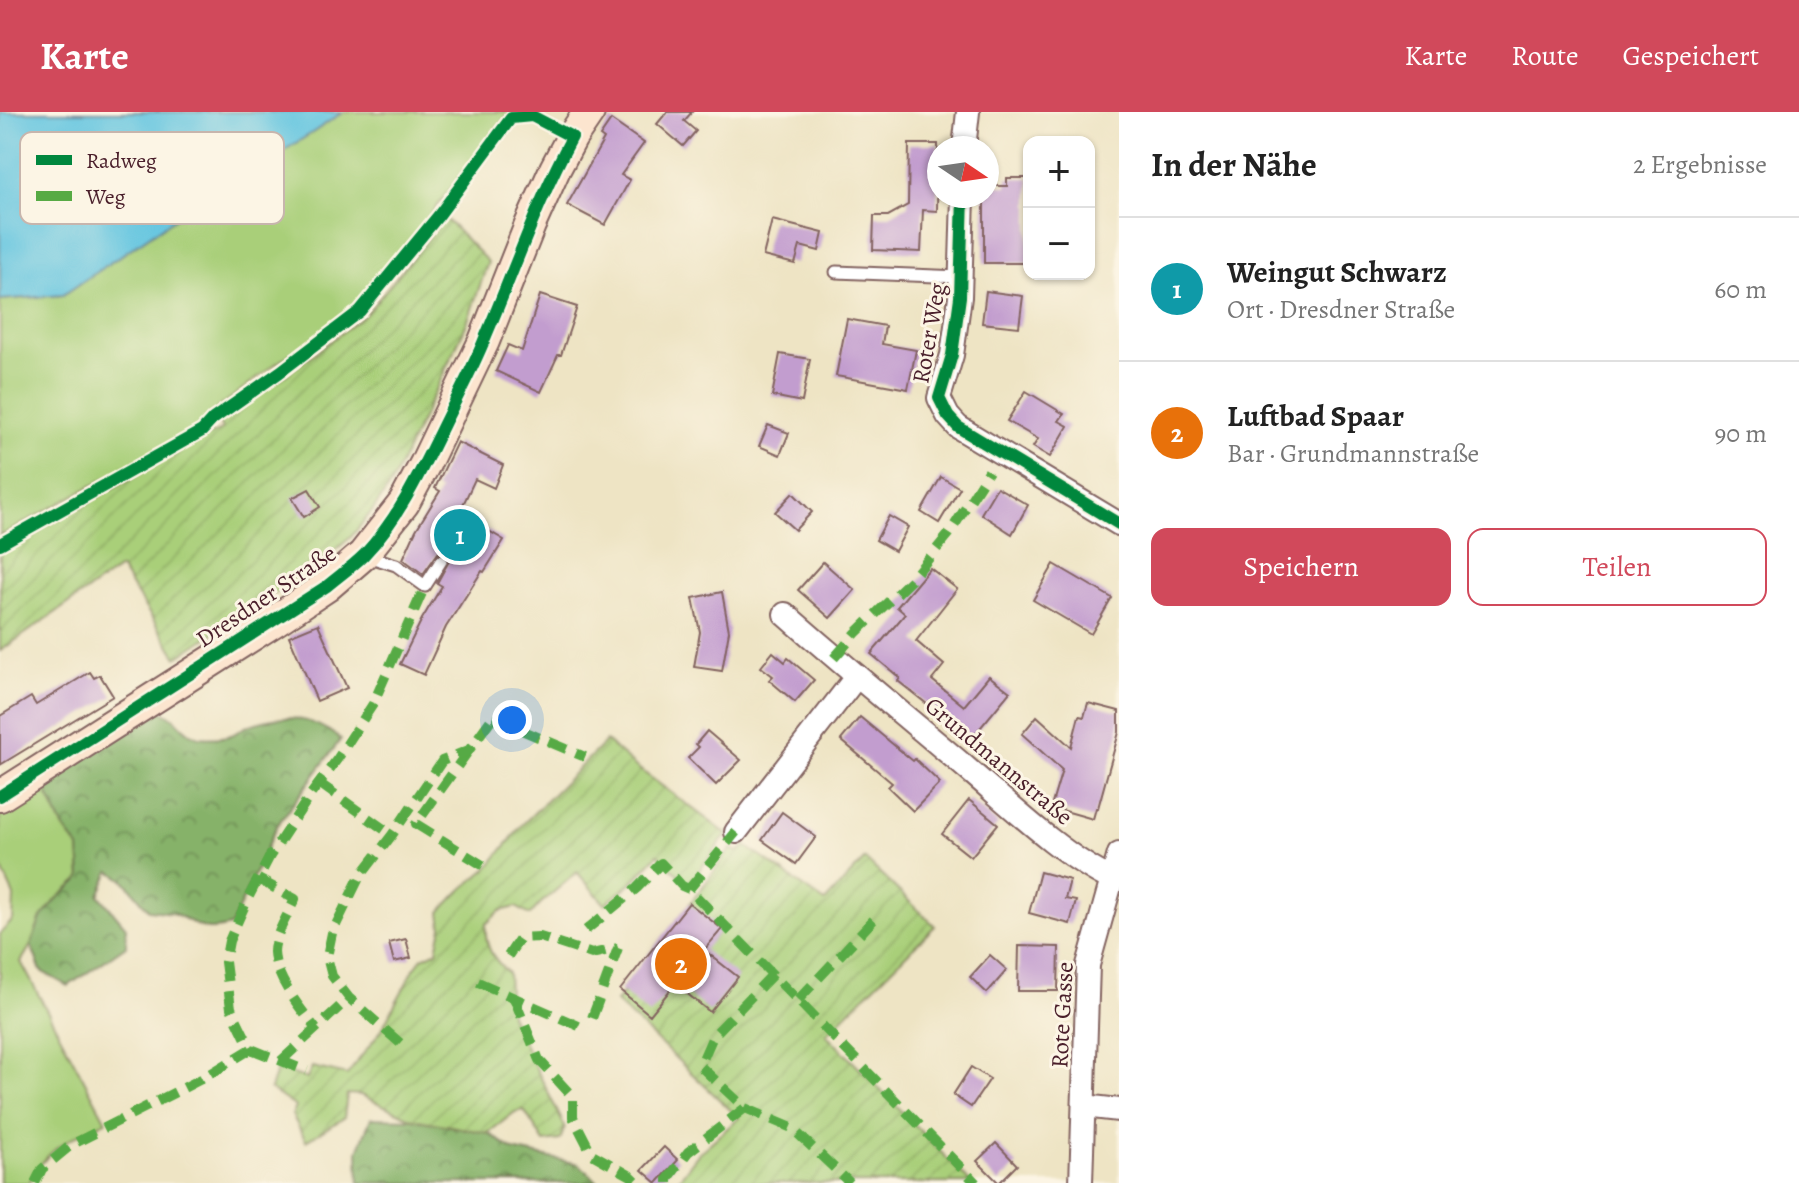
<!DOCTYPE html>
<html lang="de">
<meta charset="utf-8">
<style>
body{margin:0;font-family:Alegreya,serif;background:#f6f6f6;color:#222}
.controls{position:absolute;right:24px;top:24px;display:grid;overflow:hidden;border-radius:16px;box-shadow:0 2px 6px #0004}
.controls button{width:72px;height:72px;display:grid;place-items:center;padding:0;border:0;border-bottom:2px solid #e0e0e0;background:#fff;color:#222;font:40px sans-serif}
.compass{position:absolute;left:927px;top:24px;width:72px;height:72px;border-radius:50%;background:#fff;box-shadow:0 2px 6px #0004;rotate:103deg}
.you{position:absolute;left:512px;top:608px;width:28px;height:28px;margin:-20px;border:6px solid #fff;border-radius:50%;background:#1a73e8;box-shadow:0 0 0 12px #1a73e833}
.badge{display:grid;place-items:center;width:52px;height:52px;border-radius:50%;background:#d1495b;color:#fff;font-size:26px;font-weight:700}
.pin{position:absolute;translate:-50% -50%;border:4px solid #fff;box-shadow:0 2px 8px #0006}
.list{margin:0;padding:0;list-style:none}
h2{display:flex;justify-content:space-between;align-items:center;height:104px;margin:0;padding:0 32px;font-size:34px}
h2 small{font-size:26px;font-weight:400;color:#767676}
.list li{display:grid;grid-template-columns:52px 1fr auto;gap:24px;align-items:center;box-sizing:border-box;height:144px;padding:0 32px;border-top:2px solid #e0e0e0}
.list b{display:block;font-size:30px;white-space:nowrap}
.list p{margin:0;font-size:26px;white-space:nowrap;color:#767676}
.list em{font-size:26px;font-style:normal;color:#767676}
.actions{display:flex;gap:16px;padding:24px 32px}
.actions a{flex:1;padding:18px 0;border:2px solid #d1495b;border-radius:16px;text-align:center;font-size:28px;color:#d1495b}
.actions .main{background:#d1495b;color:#fff}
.map{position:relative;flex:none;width:1119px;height:1071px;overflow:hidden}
header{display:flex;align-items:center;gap:48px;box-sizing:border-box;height:112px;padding:0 40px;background:#d1495b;color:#fff}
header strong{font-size:38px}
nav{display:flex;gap:44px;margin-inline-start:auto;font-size:28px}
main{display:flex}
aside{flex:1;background:#fff}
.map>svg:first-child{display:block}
.grass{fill:#a9cf79;stroke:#7a7752;stroke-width:2}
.forest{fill:url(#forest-crowns);stroke:#68684a;stroke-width:2}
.garden{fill:url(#garden-furrows);stroke:#7a7752;stroke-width:2}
.water{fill:#62c5e0;stroke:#567286;stroke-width:2}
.building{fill:#c29dcf}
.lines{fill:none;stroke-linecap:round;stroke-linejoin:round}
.service-casing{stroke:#836461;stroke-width:15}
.minor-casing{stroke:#836461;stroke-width:26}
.secondary-casing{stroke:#836461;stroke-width:34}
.service{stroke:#fff;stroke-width:11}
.minor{stroke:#fff;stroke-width:22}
.secondary{stroke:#fce5cf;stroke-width:30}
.quiet{stroke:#57aa44;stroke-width:10;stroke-dasharray:20 10;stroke-linecap:butt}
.cycleway-casing{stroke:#fcf5e5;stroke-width:17}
.cycleway{stroke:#00873e;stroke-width:12}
.labels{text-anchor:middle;stroke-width:6;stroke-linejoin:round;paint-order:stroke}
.street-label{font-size:24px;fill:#4a1f2b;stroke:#fcf5e5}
.key{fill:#fcf5e5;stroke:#c7b5ad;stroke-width:2}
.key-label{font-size:22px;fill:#4a1f2b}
</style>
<header>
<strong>Karte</strong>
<nav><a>Karte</a><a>Route</a><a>Gespeichert</a></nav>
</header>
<main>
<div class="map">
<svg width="1119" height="1071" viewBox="0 0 1119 1071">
<defs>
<pattern id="forest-crowns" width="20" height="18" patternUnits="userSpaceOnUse" patternTransform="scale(2)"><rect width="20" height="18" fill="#86b269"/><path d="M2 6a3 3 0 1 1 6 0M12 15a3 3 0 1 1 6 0" fill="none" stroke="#709057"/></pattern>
<pattern id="garden-furrows" width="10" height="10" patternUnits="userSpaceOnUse" patternTransform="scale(2)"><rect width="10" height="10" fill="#a9cf79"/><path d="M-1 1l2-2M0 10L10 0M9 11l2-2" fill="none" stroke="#93b169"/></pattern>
</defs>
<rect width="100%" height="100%" fill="#fcf5e5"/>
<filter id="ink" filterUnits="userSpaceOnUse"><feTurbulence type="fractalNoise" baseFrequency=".0125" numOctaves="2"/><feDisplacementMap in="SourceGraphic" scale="16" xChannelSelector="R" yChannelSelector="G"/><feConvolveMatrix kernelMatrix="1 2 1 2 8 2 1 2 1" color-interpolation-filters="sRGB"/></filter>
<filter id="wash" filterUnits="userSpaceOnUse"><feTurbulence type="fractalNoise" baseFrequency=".006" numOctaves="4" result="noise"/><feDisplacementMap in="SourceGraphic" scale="32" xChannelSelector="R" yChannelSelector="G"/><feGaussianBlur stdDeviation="1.8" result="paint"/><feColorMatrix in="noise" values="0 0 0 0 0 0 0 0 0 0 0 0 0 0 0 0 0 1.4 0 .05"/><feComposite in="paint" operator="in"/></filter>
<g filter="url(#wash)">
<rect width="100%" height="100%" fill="#eee4c4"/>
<g class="grass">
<polygon points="343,0 513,0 506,5 385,162 354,194 318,223 274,253 209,303 198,316 0,424 0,188 63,183 171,109 315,19"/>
<path d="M48,668V683L63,715L79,736L81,766L57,787L41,806L31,833L21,850L106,1009C70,1027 49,1033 29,1071H0V822L13,808L14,784L0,753V699Z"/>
</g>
<g class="forest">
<path d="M153,598C175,598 182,622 200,625C208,626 224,626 231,623C237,621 242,616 248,614C283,600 311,604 341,627L276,715L231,814C199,822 201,813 175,802C167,799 157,799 149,798L124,768L110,759L99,783L126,815V834L68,874L41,859L31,833L41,806L57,787L81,766L79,736L63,715L48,683V668Z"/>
<polygon points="371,1006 413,1007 488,1021 513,1038 579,1052 599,1071 359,1071 358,1039"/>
</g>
<g class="garden">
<polygon points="445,106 488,150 467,211 439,271 391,372 373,398 351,425 314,456 177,545 120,456 0,539 0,439 209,323 222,318 219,310 286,263 366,202"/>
<path d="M606,629L635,654L727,722L688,773L658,742L637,766L605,792L577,760L540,792L530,803L516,795L500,799L486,812C484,835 493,846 508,861L510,903L565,1015L560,1028L544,1030L524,998L515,1000L488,1021L413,1007L361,983L347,982L344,1006L306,1029L292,1003L296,995L270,977L277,956L307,967L312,955L347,963L380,920L414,857L422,846L437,839L442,815L440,800L459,780L488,756L522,713Z"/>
<polygon points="746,734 825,790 865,747 935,814 826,922 971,1071 676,1071 699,1041 739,1006 616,890 731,737 738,740"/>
</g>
<polygon class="water" points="0,0 343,0 315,19 171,109 63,183 0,188"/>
<g id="blocks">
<g class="building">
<polygon points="667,0 692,0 684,9 696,19 683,34 657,12"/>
<polygon points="611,8 644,31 621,63 630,68 605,113 567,93 604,27 600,24"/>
<polygon points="909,32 938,32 937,99 923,98 921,140 873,138 874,104 888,104 908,93"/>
<polygon points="1007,66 1029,66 1029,151 984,151 984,84 987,84 987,74 1007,74"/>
<polygon points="772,108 823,121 819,139 800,134 795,152 763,144"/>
<polygon points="986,179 1023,184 1019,215 982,211"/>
<polygon points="540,183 577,195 561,243 558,243 541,280 496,259 508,233 522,239"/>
<polygon points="847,207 885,214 882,232 916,238 908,277 836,264"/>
<polygon points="780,242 810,247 802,290 772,284"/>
<polygon points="1026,279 1064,302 1059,309 1068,314 1050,345 1033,335 1038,327 1007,309"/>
<polygon points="768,313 789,321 780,343 759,334"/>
<polygon points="457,330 503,353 494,376 475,367 459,401 504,428 484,460 482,459 446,515 424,563 400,552 422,507 442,474 437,471 449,449 445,442 438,441 423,462 403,447 416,418 440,379 435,376"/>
<polygon points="941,365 960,376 939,411 921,400"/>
<polygon points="997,375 1028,393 1012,422 981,402"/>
<polygon points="309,377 320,395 304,405 292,386"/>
<polygon points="793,381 812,400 795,418 775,400"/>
<polygon points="889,404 908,415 895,439 876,428"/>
<polygon points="823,450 855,478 830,506 798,478"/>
<polygon points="1054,452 1112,486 1091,522 1033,488"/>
<polygon points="930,456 957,477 916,529 944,553 932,568 964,594 989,564 1010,580 971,627 898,569 900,566 871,542 905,502 897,495"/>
<polygon points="722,480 729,519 722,559 694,555 700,520 693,486"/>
<polygon points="318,512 347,576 317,589 289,524"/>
<polygon points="773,540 785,550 788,546 814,568 795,590 769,568 773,564 761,555"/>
<polygon points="90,560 94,566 100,563 113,584 0,653 0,604 31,585 36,593"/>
<polygon points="1088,591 1119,599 1119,620 1098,696 1096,696 1093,707 1051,695 1062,658 1022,622 1037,604 1071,635 1079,604 1084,605"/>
<polygon points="860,605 913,649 915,647 940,671 913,699 888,675 892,671 841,628"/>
<polygon points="707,619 741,648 716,673 688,646 699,635 696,632"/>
<polygon points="969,688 998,712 971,745 942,722"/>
<polygon points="782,700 816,725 796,752 762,728"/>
<polygon points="1040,760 1070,768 1065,787 1076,789 1070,812 1029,801"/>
<polygon points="689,791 722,817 704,838 738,865 710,900 675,872 650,903 620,878"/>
<polygon points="406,827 411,846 394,850 389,831"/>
<polygon points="1019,834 1059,835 1058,879 1018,879"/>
<polygon points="990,843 1007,858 987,881 970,865"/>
<polygon points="971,955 990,967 971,995 953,983"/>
<polygon points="996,1031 1017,1053 999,1071 977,1049"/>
<polygon points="664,1035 678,1048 657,1071 642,1058"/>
</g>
</g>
</g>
<g filter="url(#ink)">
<use href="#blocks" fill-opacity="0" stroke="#836461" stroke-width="2"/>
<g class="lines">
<defs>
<g id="service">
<polyline points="836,160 961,165"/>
<polyline points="364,443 396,453 425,474 441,449"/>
</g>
<g id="minor">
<polyline points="964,36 968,0"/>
<polyline points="963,84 960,185 952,243 939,286 948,304 958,315 1119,412"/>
<path d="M785,502C846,556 909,607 971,660C1012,695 1063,744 1111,767"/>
<polyline points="736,720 857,564"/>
<polyline points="1084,994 1119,998"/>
<polyline points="1081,1071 1088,853 1119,742"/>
</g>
<polyline id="secondary" points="0,684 276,508 327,474 363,443 404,391 425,352 484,229 530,113 555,57 572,25 589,0"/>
</defs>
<use href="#service" class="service-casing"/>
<use href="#minor" class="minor-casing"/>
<use href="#secondary" class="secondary-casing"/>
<use href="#service" class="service"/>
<use href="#minor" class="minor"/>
<use href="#secondary" class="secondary"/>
<g class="quiet">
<polyline points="834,546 856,521 911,468 949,422 989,359"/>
<polyline points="493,606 585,645"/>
<polyline points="469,638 416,712 484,754"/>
<polyline points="319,671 392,723"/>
<path d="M258,767L295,787C289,801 274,824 274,840C275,866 301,897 316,917"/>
<polyline points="689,777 736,720"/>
<polyline points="586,818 637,776 661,751 682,774 689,777 976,1071"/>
<polyline points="508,844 520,826 540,825 592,842 618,836"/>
<polyline points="773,862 713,924 700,954 745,996 792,1016 850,1071"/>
<polyline points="478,870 588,918"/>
<polyline points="514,886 539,948 573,985 573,1005 592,1042 631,1064 638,1071"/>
<polyline points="798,888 878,803"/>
<polyline points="592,906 618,836"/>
<polyline points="400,931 349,886 332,864 327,845 332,821 359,766 392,723 442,649 469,638 495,602"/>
<polyline points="251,937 307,959"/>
<polyline points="281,949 349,886"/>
<polyline points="35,1071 42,1057 71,1033 207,964 251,937 231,896 225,850 229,829 248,786 270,744 311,682 338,646 373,592 425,474"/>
<polyline points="668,1071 668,1067 688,1040 745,996"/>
</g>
<defs>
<g id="cycleway">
<polyline points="963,84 960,185 952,243 939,286 948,304 958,315 1119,412"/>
<polyline points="0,432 202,319 213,307 280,260 360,199 439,103 511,6 532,4"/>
<path d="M0,684L327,474C339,464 353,454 364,443C399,406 421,359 443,314C457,285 473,256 485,226C514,159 537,90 572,25L532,4"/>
</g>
</defs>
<use href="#cycleway" class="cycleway-casing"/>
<use href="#cycleway" class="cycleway"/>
</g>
</g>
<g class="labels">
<g class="street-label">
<text transform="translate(929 221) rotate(-80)" y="8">Roter Weg</text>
<text transform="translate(266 484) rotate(-34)" y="8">Dresdner Straße</text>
<text transform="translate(999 649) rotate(40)" y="8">Grundmannstraße</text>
<text transform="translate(1062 903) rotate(-87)" y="8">Rote Gasse</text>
</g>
</g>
<rect x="20" y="20" width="264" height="92" rx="12" class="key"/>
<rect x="36" y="43" width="36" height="10" fill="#00873e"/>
<rect x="36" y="79" width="36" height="10" fill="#57aa44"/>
<g class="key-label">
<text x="86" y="56">Radweg</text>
<text x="86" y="92">Weg</text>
</g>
</svg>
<div class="controls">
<button>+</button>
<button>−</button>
</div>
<svg class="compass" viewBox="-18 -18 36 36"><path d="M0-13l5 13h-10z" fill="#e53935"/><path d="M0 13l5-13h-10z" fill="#767676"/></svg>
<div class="you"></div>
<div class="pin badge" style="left:460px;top:423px;background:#0f9aa8">1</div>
<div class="pin badge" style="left:681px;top:852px;background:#e8710a">2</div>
</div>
<aside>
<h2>In der Nähe<small>2 Ergebnisse</small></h2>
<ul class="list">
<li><span class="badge" style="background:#0f9aa8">1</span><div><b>Weingut Schwarz</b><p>Ort · Dresdner Straße</p></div><em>60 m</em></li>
<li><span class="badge" style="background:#e8710a">2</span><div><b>Luftbad Spaar</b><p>Bar · Grundmannstraße</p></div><em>90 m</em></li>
</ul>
<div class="actions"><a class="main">Speichern</a><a>Teilen</a></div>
</aside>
</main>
